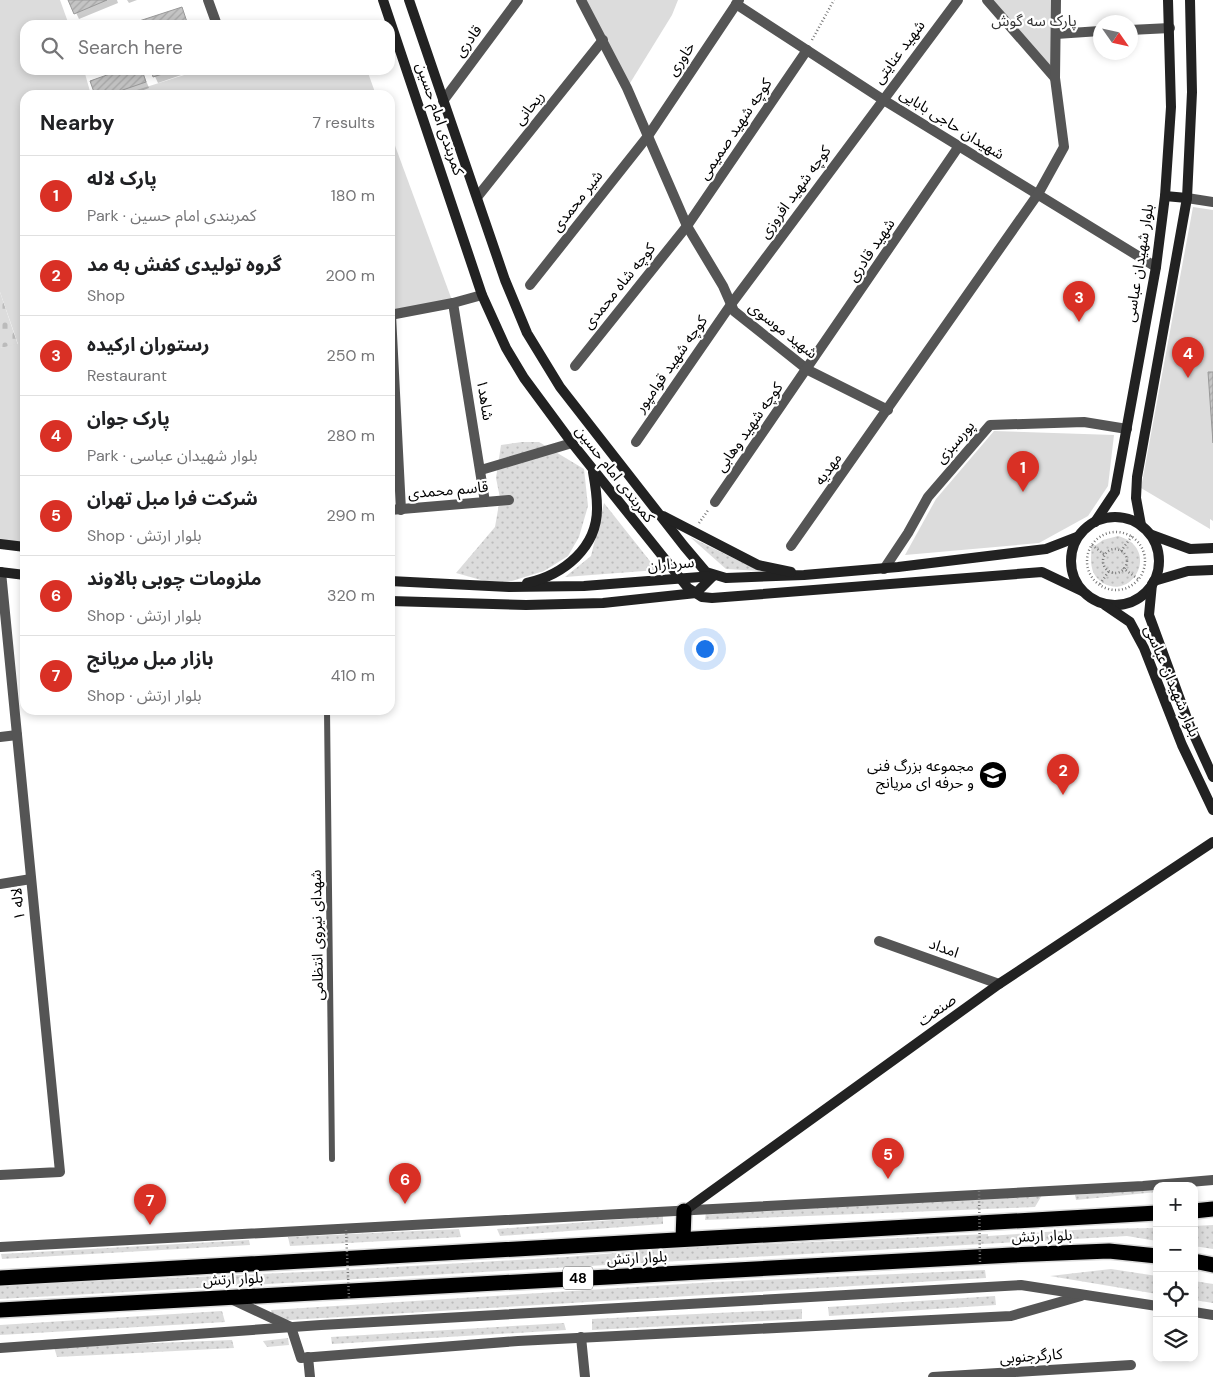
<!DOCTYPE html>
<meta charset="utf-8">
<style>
body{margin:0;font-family:"DM Sans","Noto Sans Arabic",sans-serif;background:#f6f6f6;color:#202124}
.controls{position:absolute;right:15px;bottom:15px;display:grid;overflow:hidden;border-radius:10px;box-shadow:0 2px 8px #0003}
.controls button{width:45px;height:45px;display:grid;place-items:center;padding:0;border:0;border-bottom:1px solid #e0e0e0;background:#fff;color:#202124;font:25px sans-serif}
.compass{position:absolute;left:1093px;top:15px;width:45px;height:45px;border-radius:50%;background:#fff;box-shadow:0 2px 8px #0003;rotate:124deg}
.you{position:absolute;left:704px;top:648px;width:18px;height:18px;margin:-12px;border:4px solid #fff;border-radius:50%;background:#1a73e8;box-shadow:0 0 0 8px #1a73e833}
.badge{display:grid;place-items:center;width:32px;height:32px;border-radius:50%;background:#d93025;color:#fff;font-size:16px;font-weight:700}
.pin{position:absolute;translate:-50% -41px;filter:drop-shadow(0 1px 2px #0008)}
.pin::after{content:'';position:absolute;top:26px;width:18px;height:15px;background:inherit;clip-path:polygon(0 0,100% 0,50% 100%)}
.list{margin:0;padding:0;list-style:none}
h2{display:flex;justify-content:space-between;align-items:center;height:65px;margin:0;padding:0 20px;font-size:21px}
h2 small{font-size:16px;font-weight:400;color:#757577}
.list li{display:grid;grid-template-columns:32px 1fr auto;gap:15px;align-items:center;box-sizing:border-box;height:80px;padding:0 20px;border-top:1px solid #e0e0e0}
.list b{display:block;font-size:19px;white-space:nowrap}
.list p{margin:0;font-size:16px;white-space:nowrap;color:#757577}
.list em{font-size:16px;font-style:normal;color:#757577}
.icon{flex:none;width:28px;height:28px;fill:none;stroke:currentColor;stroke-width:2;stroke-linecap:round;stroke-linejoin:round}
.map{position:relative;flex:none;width:1213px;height:1377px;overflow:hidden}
.search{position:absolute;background:#fff;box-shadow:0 2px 8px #0003;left:20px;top:20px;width:375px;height:55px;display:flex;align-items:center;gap:12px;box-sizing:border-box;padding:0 18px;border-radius:15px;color:#757577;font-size:19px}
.panel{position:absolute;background:#fff;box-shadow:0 2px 8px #0003;left:20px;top:90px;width:375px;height:625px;border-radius:15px}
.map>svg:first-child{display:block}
.grass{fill:url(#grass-dots)}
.cemetery{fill:url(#cemetery-stones)}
.green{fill:#dcdcdc}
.shadow{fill:#0003}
.building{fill:url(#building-hatch);stroke:#999}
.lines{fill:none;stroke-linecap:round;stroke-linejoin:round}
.highway-casing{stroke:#dbdbdb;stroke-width:18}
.path{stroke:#777;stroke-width:2.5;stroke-dasharray:1 2.5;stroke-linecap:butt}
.lane{stroke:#555;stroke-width:6}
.street{stroke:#555;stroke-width:10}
.secondary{stroke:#222;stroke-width:10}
.highway{stroke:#000;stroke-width:15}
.path-bridge{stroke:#777;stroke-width:2.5;stroke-dasharray:1 2.5;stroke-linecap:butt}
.labels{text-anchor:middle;stroke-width:4.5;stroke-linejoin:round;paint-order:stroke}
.shield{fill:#fff;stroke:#4c4c4c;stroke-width:1}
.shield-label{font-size:14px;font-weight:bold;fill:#000}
.park-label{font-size:15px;fill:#333;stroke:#fff}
.street-label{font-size:15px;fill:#000;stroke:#fff}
.poi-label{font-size:15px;fill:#000;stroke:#fff;text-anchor:end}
</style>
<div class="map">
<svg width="1213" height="1377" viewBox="0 0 1213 1377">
<defs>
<pattern id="grass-dots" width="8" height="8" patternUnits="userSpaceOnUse" patternTransform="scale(1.25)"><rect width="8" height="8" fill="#dcdcdc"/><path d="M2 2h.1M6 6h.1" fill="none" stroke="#bbb" stroke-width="1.8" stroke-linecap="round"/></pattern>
<pattern id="cemetery-stones" width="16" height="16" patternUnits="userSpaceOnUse" patternTransform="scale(1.25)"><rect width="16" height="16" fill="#dcdcdc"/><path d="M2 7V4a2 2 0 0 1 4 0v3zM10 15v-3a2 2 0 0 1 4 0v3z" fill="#bbb"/></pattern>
<pattern id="building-hatch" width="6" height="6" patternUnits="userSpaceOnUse" patternTransform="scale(1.25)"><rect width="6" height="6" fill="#c4c4c4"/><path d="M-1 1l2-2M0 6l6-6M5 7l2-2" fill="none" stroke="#a7a7a7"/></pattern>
</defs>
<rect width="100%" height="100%" fill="#fff"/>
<g class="grass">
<polygon points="522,442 539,442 584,469 588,506 579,537 568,556 544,571 499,585 456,573 495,527 500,498 496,478 501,445"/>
<polygon points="604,503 657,570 565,577 591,556"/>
<path d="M1118,536C1160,547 1135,601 1103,583C1098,580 1093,574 1092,568C1090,560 1092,553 1091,545H1096L1103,540Z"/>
<polygon points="690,537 760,571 726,569"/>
<polygon points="1157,1188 1157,1192 1076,1200 1075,1195"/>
<polygon points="1042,1195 1035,1207 705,1220 706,1212"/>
<polygon points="663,1216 663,1224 500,1236 497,1229"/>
<polygon points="1213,1225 1213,1249 1194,1246 1194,1226"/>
<polygon points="1157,1228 1157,1241 1127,1236 0,1299 0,1286 35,1284 326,1271 567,1257 677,1248 988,1234 988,1236 1089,1229"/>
<polygon points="459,1229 461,1237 290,1246 288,1237"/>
<polygon points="249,1240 250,1245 2,1259 1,1254"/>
<polygon points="1111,1269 1157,1276 1157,1294 1050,1276"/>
<polygon points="985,1270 986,1278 273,1321 271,1310 715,1282"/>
<polygon points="1194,1281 1213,1284 1213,1303 1194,1300"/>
<polygon points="995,1296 996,1305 829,1316 828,1307"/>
<polygon points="802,1309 802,1319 592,1330 592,1319"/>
<polygon points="222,1311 225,1322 0,1335 0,1325"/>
<polygon points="564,1323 566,1330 332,1344 331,1337"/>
<polygon points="288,1338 289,1345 267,1347 263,1341"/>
<polygon points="232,1340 234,1348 57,1357 54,1347"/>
</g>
<polygon class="cemetery" points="0,292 18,345 0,348"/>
<g class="green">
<polygon points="0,0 60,0 69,25 25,25 25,70 84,70 91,95 25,95 25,547 0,544 0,348 18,344 0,292"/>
<polygon points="581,0 678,0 672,15 627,88"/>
<polygon points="987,0 1056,0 1055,78"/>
<polygon points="200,70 367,70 376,95 121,95"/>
<polygon points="390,132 453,303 390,315"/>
<polygon points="1193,207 1213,210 1213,521 1210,519 1210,529 1141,488"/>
<polygon points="994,431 1114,435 1108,486 1088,516 1039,543 905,555 936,499"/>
</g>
<g class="shadow">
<polygon points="70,0 117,0 118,3 79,19"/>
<polygon points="127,0 137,0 129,3"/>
<polygon points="125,70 142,70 149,88 130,95 96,95"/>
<polygon points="152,70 196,70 158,83"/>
</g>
<g class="building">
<polygon points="68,0 107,0 74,14"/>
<polygon points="182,7 188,25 134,25 133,23"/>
<polygon points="121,70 142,70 146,82 108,95 95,95 90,81"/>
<polygon points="151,70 175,70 153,77"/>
<polygon points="1208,372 1213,372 1213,443"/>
</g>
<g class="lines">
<defs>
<g id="highway">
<polyline points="1194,1211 1213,1209"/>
<polyline points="683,1239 684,1211"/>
<polyline points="1194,1261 1213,1265"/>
<polyline points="0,1278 1157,1213"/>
<polyline points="0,1310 1012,1255 1109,1251 1157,1256"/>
</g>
</defs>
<use href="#highway" class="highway-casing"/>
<g class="path">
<polyline points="812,40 834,0"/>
<polyline points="699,523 709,509"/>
<circle cx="1116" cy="561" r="29"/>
<polyline points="1092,545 1105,555"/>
<circle cx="1115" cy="561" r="12"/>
<polyline points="1121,551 1132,536"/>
<polyline points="1123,568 1138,579"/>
<polyline points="1100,584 1109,571"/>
</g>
<polyline class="lane" points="327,710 332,1159"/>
<g class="street">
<polyline points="208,0 217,25"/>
<polyline points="581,0 627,88 687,226 723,286 734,311 808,370 888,410"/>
<polyline points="987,0 1055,78"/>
<polyline points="736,4 882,99 1156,267"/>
<polyline points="1130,30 1170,28"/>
<polyline points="1056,34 1100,31"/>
<polyline points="443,101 518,0"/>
<polyline points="478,196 603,40"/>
<polyline points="1187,198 1213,202"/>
<polyline points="530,285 648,136 739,0"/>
<polyline points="453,303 485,502"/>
<polyline points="390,315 453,303 482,295"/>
<polyline points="391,315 401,510"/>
<polyline points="575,366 687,226 807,50"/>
<polyline points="636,442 732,303 958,0"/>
<polyline points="481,470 572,443"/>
<polyline points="715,502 959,146"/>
<polyline points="390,510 509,500"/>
<polyline points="791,546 1038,194 1064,147 1055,78 1056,0"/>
<polyline points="884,569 908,533 928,497 990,425 1084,422 1127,429"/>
<polyline points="0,737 17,735"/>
<polyline points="0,884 31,879"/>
<polyline points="879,941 999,984"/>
<polyline points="0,1175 60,1172 1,572"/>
<polyline points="0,1247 1143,1186 1213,1180"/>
<polyline points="231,1299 291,1327 301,1358 518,1341 1011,1316 1081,1296"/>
<polyline points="1194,1312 1213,1315"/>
<polyline points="581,1337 585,1377"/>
<polyline points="0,1348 321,1325 1021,1285 1157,1306"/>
<polyline points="308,1357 310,1377"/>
<polyline points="933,1377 1131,1365"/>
</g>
<g class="secondary">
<polyline points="383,0 482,295 506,348 524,378 572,443 688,588 702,597 712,598 1042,572 1082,591"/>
<polyline points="409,0 505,280 527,333 560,387 684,546 706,572 726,578 804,575 898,567 1046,549 1077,537"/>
<polyline points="1165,196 1187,198"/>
<polyline points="663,516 758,565 791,572"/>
<circle cx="1115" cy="561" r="44"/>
<polyline points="1095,522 1115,492 1156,267 1165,196 1171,107 1168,0"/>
<polyline points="1141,525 1136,498 1137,477 1187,198 1192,92 1190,0"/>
<polyline points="1152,535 1190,549 1213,548"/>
<polyline points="0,544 25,547"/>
<polyline points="0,572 25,575"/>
<polyline points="390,581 509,587 584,586 713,576"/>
<polyline points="1154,581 1188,571 1213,570"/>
<path d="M527,583C563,575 598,548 597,507C597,495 595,483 593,472"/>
<polyline points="1152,584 1149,615 1189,724 1213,777"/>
<polyline points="390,601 526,605 603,603 696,593 713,576"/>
<polyline points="1105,605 1130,622 1144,648 1182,745 1213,810"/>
<polyline points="684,1211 999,984 1213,842"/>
</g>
<use href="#highway" class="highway"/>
<g class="path-bridge">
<polyline points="979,1191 980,1263"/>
<polyline points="346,1230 349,1298"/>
</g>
</g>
<defs>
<symbol id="school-disc" viewBox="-11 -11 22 22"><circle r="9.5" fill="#000" stroke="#fff"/><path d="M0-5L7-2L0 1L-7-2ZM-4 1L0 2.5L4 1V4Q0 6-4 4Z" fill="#fff"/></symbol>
</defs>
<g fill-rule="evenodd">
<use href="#school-disc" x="977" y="759" width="32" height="32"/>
</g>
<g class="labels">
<rect class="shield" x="563" y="1266.5" width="30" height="23" rx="4"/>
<g class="shield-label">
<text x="578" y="1283">48</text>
</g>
<g class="park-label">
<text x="1034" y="26">پارک سه گوش</text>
</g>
<g class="street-label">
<text transform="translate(468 41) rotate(-53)" y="5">قادری</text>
<text transform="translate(899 52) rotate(-53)" y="5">شهید عنایتی</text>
<text transform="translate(681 59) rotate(-56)" y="5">خاوری</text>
<text transform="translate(529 108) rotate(-51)" y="5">ریحانی</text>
<text transform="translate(440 119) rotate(71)" y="5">کمربندی امام حسین</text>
<text transform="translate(952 124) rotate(32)" y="5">شهیدان حاجی بابایی</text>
<text transform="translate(735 129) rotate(-56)" y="5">کوچه شهید صمیمی</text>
<text transform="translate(795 192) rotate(-54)" y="5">کوچه شهید افروزی</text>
<text transform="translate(577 201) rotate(-52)" y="5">شیر محمدی</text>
<text transform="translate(871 250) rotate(-56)" y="5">شهید قادری</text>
<text transform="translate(1139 263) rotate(-81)" y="5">بلوار شهیدان عباسی</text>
<text transform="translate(619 286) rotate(-51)" y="5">کوچه شاه محمدی</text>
<text transform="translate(783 330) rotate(38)" y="5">شهید موسوی</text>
<text transform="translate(671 364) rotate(-55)" y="5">کوچه شهید قوامپور</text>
<text transform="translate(485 400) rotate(81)" y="5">شاهد۱</text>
<text transform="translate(749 427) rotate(-55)" y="5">کوچه شهید وهابی</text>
<text transform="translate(955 442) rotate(-49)" y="5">پورسبزی</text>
<text transform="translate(828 469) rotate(-55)" y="5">مهدیه</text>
<text transform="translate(615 474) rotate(52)" y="5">کمربندی امام حسین</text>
<text transform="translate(448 490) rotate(-5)" y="5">قاسم محمدی</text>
<text transform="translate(671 564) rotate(-5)" y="5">سرداران</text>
<text transform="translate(1172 681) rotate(67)" y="5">بلوار شهیدان عباسی</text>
<text transform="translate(18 904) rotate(-96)" y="5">لاله ۱</text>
<text transform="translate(317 935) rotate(-91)" y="5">شهدای نیروی انتظامی</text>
<text transform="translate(944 948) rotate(20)" y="5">امداد</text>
<text transform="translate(937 1010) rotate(-36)" y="5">صنعت</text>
<text transform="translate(1042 1236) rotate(-2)" y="5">بلوار ارتش</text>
<text transform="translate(637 1258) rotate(-3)" y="5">بلوار ارتش</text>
<text transform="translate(233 1279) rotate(-3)" y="5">بلوار ارتش</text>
<text transform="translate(1031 1356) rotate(-4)" y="5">کارگرجنوبی</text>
</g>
<g class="poi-label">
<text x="974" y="771">مجموعه بزرگ فنی<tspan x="974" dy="17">و حرفه ای مریانج</tspan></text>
</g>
</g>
</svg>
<div class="controls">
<button>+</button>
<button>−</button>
<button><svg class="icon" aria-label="locate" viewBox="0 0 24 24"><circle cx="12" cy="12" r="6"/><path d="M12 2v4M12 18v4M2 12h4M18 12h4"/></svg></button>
<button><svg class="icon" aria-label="layers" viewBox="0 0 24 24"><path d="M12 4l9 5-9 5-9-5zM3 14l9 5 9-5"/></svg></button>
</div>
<svg class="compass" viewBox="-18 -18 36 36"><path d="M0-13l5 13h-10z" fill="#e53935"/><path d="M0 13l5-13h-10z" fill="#757577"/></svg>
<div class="you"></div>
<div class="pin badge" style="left:1023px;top:492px">1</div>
<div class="pin badge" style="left:1063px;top:795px">2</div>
<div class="pin badge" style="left:1079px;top:322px">3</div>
<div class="pin badge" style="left:1188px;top:378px">4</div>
<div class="pin badge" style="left:888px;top:1179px">5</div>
<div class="pin badge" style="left:405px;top:1204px">6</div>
<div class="pin badge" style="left:150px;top:1225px">7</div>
<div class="search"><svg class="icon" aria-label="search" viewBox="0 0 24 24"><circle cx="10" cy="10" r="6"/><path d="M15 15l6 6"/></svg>Search here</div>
<section class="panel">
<h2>Nearby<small>7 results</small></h2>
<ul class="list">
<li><span class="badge">1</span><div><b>پارک لاله</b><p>Park · کمربندی امام حسین</p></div><em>180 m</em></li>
<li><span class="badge">2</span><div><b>گروه تولیدی کفش به مد</b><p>Shop</p></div><em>200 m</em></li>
<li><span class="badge">3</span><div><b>رستوران ارکیده</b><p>Restaurant</p></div><em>250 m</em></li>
<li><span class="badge">4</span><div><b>پارک جوان</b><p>Park · بلوار شهیدان عباسی</p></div><em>280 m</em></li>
<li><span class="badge">5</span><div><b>شرکت فرا مبل تهران</b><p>Shop · بلوار ارتش</p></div><em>290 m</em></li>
<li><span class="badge">6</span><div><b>ملزومات چوبی بالاوند</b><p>Shop · بلوار ارتش</p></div><em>320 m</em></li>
<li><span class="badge">7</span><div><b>بازار مبل مریانج</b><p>Shop · بلوار ارتش</p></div><em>410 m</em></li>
</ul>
</section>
</div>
